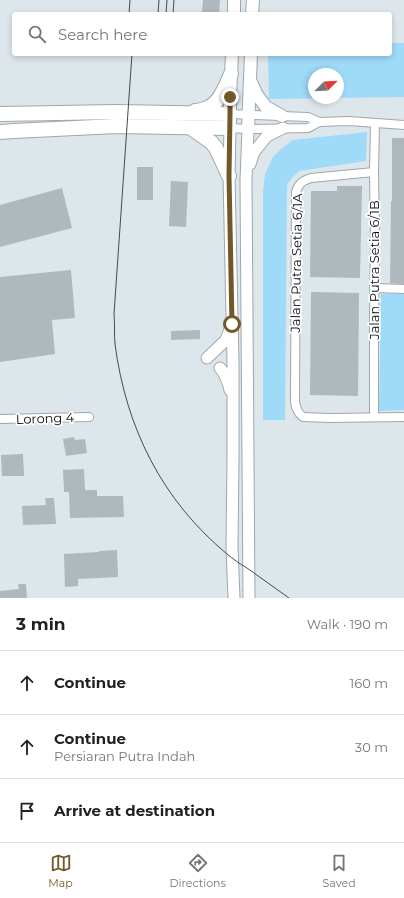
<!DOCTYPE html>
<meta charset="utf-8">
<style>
body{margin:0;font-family:Montserrat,sans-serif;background:#f2f2f2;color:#202124}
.compass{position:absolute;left:308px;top:68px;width:36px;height:36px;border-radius:50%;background:#fff;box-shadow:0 2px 6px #0003;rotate:66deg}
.stop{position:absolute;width:12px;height:12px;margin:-9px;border:3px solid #705829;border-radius:50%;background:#fff}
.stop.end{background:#705829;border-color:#fff;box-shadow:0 1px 4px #0008}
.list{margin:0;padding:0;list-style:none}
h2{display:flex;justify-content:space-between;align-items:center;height:52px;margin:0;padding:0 16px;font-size:17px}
h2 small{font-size:13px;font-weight:400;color:#757577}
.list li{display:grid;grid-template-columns:26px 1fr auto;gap:12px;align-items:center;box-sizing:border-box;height:64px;padding:0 16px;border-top:1px solid #e0e0e0}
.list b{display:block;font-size:15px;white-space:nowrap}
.list p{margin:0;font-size:13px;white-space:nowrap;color:#757577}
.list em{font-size:13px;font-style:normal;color:#757577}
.icon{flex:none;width:22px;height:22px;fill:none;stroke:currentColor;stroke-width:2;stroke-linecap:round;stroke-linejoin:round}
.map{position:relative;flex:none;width:404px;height:598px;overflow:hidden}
.search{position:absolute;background:#fff;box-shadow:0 2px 6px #0003;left:12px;right:12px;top:12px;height:44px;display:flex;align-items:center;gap:10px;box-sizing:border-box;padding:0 14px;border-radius:4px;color:#757577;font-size:15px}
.sheet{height:244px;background:#fff}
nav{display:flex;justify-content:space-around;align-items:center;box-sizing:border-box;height:56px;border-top:1px solid #e0e0e0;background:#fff;font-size:11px;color:#757577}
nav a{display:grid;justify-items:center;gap:2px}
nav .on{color:#705829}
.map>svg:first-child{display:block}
.green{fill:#9fdaf9;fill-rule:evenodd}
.building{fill:#afb8bd}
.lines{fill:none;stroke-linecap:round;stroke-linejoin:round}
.street-casing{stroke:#9fa7ac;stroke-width:10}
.secondary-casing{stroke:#9fa7ac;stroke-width:13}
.primary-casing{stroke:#9fa7ac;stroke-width:14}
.highway-casing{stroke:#9fa7ac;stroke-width:16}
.street{stroke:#fff;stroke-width:8}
.secondary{stroke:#fff;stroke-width:11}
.primary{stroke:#fff;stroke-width:12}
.highway{stroke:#fff;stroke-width:14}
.tram{stroke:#464b4e;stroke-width:1}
.route{stroke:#705829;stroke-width:5}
.labels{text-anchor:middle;stroke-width:3.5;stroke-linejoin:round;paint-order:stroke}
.street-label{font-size:13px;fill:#0a0d0f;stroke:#fff}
</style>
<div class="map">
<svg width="404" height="598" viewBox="0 0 404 598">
<rect width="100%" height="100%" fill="#dce6eb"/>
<g class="green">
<path d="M390,43H404V97L269,99L268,54H390ZM314,74H338V98H314Z"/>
<polygon points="367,132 366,161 299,171 291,179 287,185 285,420 263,420 263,193 265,174 273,157 280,150 293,140"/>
<polygon points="381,294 404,294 404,410 379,411"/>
</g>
<g class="building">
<polygon points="203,0 220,0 219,14 202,14"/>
<polygon points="392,138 404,138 404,284 390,283 391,201 392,201"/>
<rect x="137" y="167" width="16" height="33"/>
<polygon points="171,181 188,182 186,227 169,226"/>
<polygon points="337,186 362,186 360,278 310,277 311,191 337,191"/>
<polygon points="62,188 72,228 0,247 0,205"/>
<polygon points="71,270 75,318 52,320 55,354 0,362 0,277"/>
<polygon points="311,292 359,293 358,396 310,395"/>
<polygon points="200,330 200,339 171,340 171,331"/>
<polygon points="74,437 75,440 85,439 87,453 66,456 63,439"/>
<polygon points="23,454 24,476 2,476 1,455"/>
<polygon points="84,469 85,490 97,490 97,496 123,496 124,517 70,518 69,492 64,492 63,470"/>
<polygon points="45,498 54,498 56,524 23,525 22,506 46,505"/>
<polygon points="117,550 118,577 78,579 78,586 65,587 64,554 99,552 99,551"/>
<polygon points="18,584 26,584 27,598 0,598 0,591 19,589"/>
</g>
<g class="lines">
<defs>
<g id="street">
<polyline points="230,114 308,117 319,122"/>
<polyline points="230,128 248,129 308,128 319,122 349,121 404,125"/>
<path d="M374,172L311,178C302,181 299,183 296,192L295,401L296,407L299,413L303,417L330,418L404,417"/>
<polyline points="374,288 404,289"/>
<polyline points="374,417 374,324 375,239 374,172 375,123"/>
<polyline points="0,419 89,417"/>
</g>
<g id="secondary">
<polyline points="230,128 229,176 233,362 233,459 232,547 234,598"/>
<polyline points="248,129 246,180 249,598"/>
<polyline points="250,164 254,152 267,136 283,128"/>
<polyline points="207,358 226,340 230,329"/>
<path d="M220,368C226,374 228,382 230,390"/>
</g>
<g id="primary">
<polyline points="234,14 234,0"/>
<polyline points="252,14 253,0"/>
<polyline points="250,80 257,95 266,107 282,116"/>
<polyline points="230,123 230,97 232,54"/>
<polyline points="248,129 251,54"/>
</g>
<g id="highway">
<path d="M195,111C198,111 202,110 205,109C220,104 225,87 231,74"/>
<polyline points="0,114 116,112 230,114"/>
<polyline points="191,128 211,142 216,148 229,176"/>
<polyline points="0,132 14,131 116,126 230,128"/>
</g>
</defs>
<use href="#street" class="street-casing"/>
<use href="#secondary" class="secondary-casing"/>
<use href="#primary" class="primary-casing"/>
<use href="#highway" class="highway-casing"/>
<use href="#street" class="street"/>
<use href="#secondary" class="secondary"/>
<use href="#primary" class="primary"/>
<use href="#highway" class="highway"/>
<g class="tram">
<polyline points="129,14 130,0"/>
<polyline points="158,14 159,0"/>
<polyline points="166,14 167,0"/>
<polyline points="173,14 174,0"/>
<path d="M132,54L114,314C115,324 114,334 115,344C126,428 162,500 227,554C233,559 240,564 247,568C261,578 275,588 289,598"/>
</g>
</g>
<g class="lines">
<polyline class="route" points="230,97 230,114 229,176 232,324"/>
</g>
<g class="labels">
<g class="street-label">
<text transform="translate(296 263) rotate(-89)" y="5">Jalan Putra Setia 6/1A</text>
<text transform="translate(374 270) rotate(-90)" y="5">Jalan Putra Setia 6/1B</text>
<text transform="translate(45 418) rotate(-2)" y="5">Lorong 4</text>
</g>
</g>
</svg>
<svg class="compass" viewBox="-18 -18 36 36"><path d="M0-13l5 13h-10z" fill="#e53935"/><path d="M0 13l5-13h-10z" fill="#757577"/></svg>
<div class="stop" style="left:232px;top:324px"></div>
<div class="stop end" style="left:230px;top:97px"></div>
<div class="search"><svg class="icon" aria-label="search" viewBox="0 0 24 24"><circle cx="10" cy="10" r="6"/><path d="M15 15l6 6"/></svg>Search here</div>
</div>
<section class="sheet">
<h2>3 min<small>Walk · 190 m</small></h2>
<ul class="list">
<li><svg class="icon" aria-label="ahead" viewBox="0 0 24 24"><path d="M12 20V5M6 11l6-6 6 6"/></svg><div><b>Continue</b></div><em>160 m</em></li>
<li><svg class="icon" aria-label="ahead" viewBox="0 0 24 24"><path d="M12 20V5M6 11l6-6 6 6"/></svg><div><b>Continue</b><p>Persiaran Putra Indah</p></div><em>30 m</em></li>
<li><svg class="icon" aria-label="arrive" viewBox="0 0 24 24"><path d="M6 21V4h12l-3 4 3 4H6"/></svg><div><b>Arrive at destination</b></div></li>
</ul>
</section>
<nav>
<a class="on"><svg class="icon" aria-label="map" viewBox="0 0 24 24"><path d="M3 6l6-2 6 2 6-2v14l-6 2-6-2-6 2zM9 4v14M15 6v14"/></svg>Map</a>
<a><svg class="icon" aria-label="directions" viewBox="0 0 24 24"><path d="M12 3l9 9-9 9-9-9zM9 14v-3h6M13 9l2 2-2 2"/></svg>Directions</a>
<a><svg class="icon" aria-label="saved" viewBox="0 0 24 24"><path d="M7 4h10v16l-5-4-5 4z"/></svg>Saved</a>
</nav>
